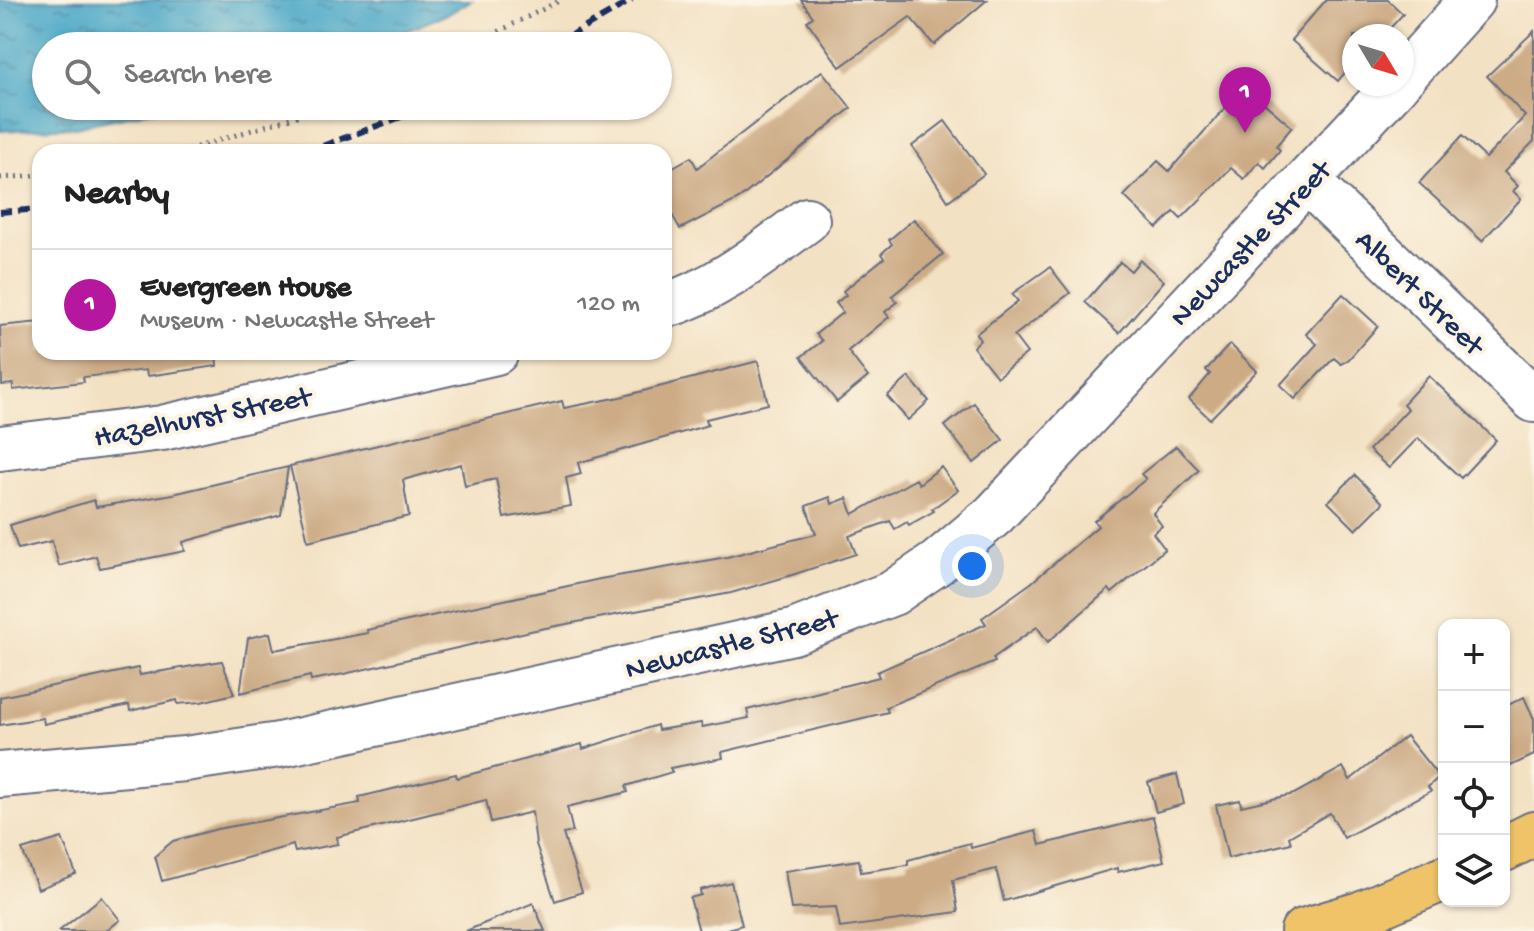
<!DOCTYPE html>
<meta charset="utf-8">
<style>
body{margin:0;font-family:"Gochi Hand",sans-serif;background:#f6f6f6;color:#222}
.controls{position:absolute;right:24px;bottom:24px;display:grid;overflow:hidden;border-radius:16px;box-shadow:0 2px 6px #0004}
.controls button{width:72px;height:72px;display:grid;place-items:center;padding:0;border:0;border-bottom:2px solid #e0e0e0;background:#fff;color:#222;font:40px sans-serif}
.compass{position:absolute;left:1342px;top:24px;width:72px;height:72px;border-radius:50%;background:#fff;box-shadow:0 2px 6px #0004;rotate:128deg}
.you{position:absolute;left:972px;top:566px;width:28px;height:28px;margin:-20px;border:6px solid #fff;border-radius:50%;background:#1a73e8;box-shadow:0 0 0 12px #1a73e833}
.badge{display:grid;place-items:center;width:52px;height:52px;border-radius:50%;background:#b5179e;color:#fff;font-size:26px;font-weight:700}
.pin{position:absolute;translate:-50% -66px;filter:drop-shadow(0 2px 4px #0008)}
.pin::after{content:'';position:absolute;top:42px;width:28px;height:24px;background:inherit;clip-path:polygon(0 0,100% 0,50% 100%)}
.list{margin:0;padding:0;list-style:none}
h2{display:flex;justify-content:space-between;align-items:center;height:104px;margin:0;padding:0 32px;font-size:34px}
h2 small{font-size:26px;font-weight:400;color:#767676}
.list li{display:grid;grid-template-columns:52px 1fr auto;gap:24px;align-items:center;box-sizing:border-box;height:112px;padding:0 32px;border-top:2px solid #e0e0e0}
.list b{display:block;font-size:30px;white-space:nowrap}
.list p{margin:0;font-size:26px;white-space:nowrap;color:#767676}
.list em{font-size:26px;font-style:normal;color:#767676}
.icon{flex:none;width:44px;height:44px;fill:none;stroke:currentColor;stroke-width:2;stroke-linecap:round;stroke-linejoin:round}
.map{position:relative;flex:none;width:1534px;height:931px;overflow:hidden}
.search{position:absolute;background:#fff;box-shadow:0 2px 6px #0004;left:32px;top:32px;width:640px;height:88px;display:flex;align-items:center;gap:20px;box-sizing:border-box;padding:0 28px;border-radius:44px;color:#767676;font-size:30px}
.panel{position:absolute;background:#fff;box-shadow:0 2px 6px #0004;left:32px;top:144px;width:640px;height:216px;border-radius:24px}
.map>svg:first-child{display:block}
.water{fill:url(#water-ripples);stroke:#326b93;stroke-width:2}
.building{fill:#ccab85}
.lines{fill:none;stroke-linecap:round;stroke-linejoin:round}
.minor-casing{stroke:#676d81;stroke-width:48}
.major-casing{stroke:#676d81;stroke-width:48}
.path{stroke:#676d81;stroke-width:5;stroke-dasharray:2 6;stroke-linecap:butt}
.minor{stroke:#fff;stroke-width:44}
.major{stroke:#f1c369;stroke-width:44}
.rail{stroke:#1b2f5e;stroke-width:6;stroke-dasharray:12 6;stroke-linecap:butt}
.labels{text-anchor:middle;stroke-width:8;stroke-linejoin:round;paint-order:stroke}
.street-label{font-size:30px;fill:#1b2f5e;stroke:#fcf5e5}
</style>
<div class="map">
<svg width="1534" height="931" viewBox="0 0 1534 931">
<defs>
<pattern id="water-ripples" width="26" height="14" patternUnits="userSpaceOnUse" patternTransform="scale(2)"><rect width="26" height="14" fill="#49a7c8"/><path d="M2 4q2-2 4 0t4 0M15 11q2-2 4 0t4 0" fill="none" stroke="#3c88a6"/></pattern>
</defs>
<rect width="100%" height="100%" fill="#fcf5e5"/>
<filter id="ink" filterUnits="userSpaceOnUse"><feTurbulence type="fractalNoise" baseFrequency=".0125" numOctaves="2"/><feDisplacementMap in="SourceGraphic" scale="16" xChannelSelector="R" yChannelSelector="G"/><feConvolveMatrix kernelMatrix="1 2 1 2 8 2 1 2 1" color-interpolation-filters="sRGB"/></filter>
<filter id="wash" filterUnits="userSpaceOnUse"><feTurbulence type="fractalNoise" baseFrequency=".006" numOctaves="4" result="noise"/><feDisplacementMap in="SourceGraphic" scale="32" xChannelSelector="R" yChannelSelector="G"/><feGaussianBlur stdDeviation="1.8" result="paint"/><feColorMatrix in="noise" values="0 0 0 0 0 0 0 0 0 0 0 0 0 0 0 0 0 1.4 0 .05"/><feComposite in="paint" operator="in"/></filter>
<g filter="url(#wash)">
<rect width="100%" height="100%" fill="#f3e1c3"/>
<polygon class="water" points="0,0 472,0 450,13 369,46 46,46 46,106 176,106 75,127 0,131"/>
<g id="blocks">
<g class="building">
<polygon points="801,0 987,0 934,45 910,17 840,67 807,21 813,17"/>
<polygon points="1326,0 1388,0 1403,14 1383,36 1354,36 1354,62 1338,81 1291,40"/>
<polygon points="1534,31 1534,141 1504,172 1518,186 1513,191 1521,199 1482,241 1419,183 1462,136 1486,158 1525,116 1487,76"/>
<polygon points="822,71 851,108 739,199 680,229 664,200 664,172 691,157 697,168"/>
<polygon points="1250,91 1292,127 1276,146 1280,150 1265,168 1259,162 1244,179 1231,168 1181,219 1174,212 1157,228 1124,196 1158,161 1169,171 1226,107 1232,112"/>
<polygon points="945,121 984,174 948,201 912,146"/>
<polygon points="914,219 943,254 892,296 897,302 885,312 889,317 848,351 868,377 837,402 801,357 822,341 816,334 843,312 836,303 846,295 843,291 884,258 881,254 892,244 889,240"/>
<polygon points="1140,260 1164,281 1119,333 1085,302 1120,262 1131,271"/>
<polygon points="1050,267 1070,293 1014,336 1027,353 997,377 973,347 980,340 976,334 1018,301 1012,294"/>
<polygon points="1343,294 1378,326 1349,359 1341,364 1334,358 1295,399 1280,385 1317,344 1306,334"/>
<polygon points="40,322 40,352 216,352 217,366 147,376 146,370 83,377 84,382 13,390 13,384 2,385 0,326"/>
<polygon points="1230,344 1257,371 1210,419 1189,399 1210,374 1206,370"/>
<polygon points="758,361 768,404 706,419 708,425 578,463 581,474 566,478 571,506 504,518 496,479 465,486 461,464 403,480 409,516 308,541 290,466 562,401 564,408 620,397"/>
<polygon points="1429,376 1496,440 1461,478 1418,438 1389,468 1369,450 1408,409 1403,404"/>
<polygon points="909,377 929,401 908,420 887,396"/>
<polygon points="974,403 1003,440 974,463 945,426"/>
<polygon points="1176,446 1199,470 1153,513 1162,526 1153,533 1165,549 1112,593 1109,589 1048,642 1037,627 993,658 995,662 886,707 888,712 722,752 723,758 670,768 672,772 626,786 628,792 567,807 573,832 563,834 582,892 555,901 536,844 532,812 491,822 486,800 337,837 338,844 295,852 293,845 162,881 155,856 173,841 217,829 360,803 359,797 456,774 457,778 582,744 583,749 657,725 658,730 701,723 702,727 749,718 747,710 879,677 877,672 986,624 982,618 1031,583 1098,526 1094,521 1146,479 1141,474"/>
<polygon points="288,467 281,515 183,542 185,551 100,568 96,556 59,566 52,541 18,549 10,525 94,500 96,507 173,494"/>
<polygon points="941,467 958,490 932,509 934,511 909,525 907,522 895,529 890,521 849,536 856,554 789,576 731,593 535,630 344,674 311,680 310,676 240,693 248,638 270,633 274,650 368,633 367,630 600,579 727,557 816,534 806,506 830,497 832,504 847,498 853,514 916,479 919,484"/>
<polygon points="1355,475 1383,503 1356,530 1328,502"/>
<polygon points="222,661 234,694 201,702 178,704 177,700 130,711 129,705 44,724 43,718 0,725 0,697 138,668 140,675"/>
<polygon points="1524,697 1534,719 1534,755 1504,769 1504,707"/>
<polygon points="1406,736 1439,777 1428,787 1431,791 1344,838 1330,813 1289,837 1291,843 1228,858 1216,805 1240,800 1241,806 1294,794 1343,767 1350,780"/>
<polygon points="1177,774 1184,804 1156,812 1148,782"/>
<polygon points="1153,817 1164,861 1118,872 1117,868 1004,901 996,869 953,880 958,912 840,928 836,907 791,909 785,871 859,860 861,872 908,865 908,860 970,843 971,848 1036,831 1040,845"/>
<polygon points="62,838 76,874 38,889 22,850"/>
<polygon points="731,882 742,925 720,931 699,931 690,898 701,895 700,890"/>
<polygon points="102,897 120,920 106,931 59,931"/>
<polygon points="533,903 545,931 466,931"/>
</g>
</g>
</g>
<g filter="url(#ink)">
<use href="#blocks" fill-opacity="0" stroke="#676d81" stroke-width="2"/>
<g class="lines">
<defs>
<g id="minor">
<polyline points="1402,78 1472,0"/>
<polyline points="1308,182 1534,400"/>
<path d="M664,306C719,289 761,254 807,220"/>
<polyline points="0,448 162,428 496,352"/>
<polyline points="0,775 185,759 279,745 793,632 893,593 937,563 994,515 1397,84"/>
</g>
<g id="major">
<polyline points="1504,849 1534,834"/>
<polyline points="1303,931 1360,914 1444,878"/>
</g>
</defs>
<use href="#minor" class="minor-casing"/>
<use href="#major" class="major-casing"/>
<g class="path">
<polyline points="470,46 561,0"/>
<polyline points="181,152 329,106"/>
<polyline points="0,178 40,175"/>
</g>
<use href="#minor" class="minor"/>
<use href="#major" class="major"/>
<g class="rail">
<polyline points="553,46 632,0"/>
<polyline points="306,152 431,106"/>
<polyline points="0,212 40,209"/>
</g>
</g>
</g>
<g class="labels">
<g class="street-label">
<text transform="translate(1249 242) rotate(-46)" y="10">Newcastle Street</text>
<text transform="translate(1421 291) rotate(44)" y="10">Albert Street</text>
<text transform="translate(202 415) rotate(-11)" y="10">Hazelhurst Street</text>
<text transform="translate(731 642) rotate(-14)" y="10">Newcastle Street</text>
</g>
</g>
</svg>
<div class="controls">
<button>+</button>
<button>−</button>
<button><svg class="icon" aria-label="locate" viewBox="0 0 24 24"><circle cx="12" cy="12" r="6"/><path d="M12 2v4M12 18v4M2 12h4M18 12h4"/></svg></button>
<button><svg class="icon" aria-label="layers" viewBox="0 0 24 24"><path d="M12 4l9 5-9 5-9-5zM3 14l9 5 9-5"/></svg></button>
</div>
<svg class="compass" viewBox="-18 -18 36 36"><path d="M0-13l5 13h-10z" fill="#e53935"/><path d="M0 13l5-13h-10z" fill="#767676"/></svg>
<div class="you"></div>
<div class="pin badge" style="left:1245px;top:133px">1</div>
<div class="search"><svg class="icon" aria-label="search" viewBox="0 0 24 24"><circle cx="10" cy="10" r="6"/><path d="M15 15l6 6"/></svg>Search here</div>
<section class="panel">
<h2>Nearby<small></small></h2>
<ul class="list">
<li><span class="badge">1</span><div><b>Evergreen House</b><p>Museum · Newcastle Street</p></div><em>120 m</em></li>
</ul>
</section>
</div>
